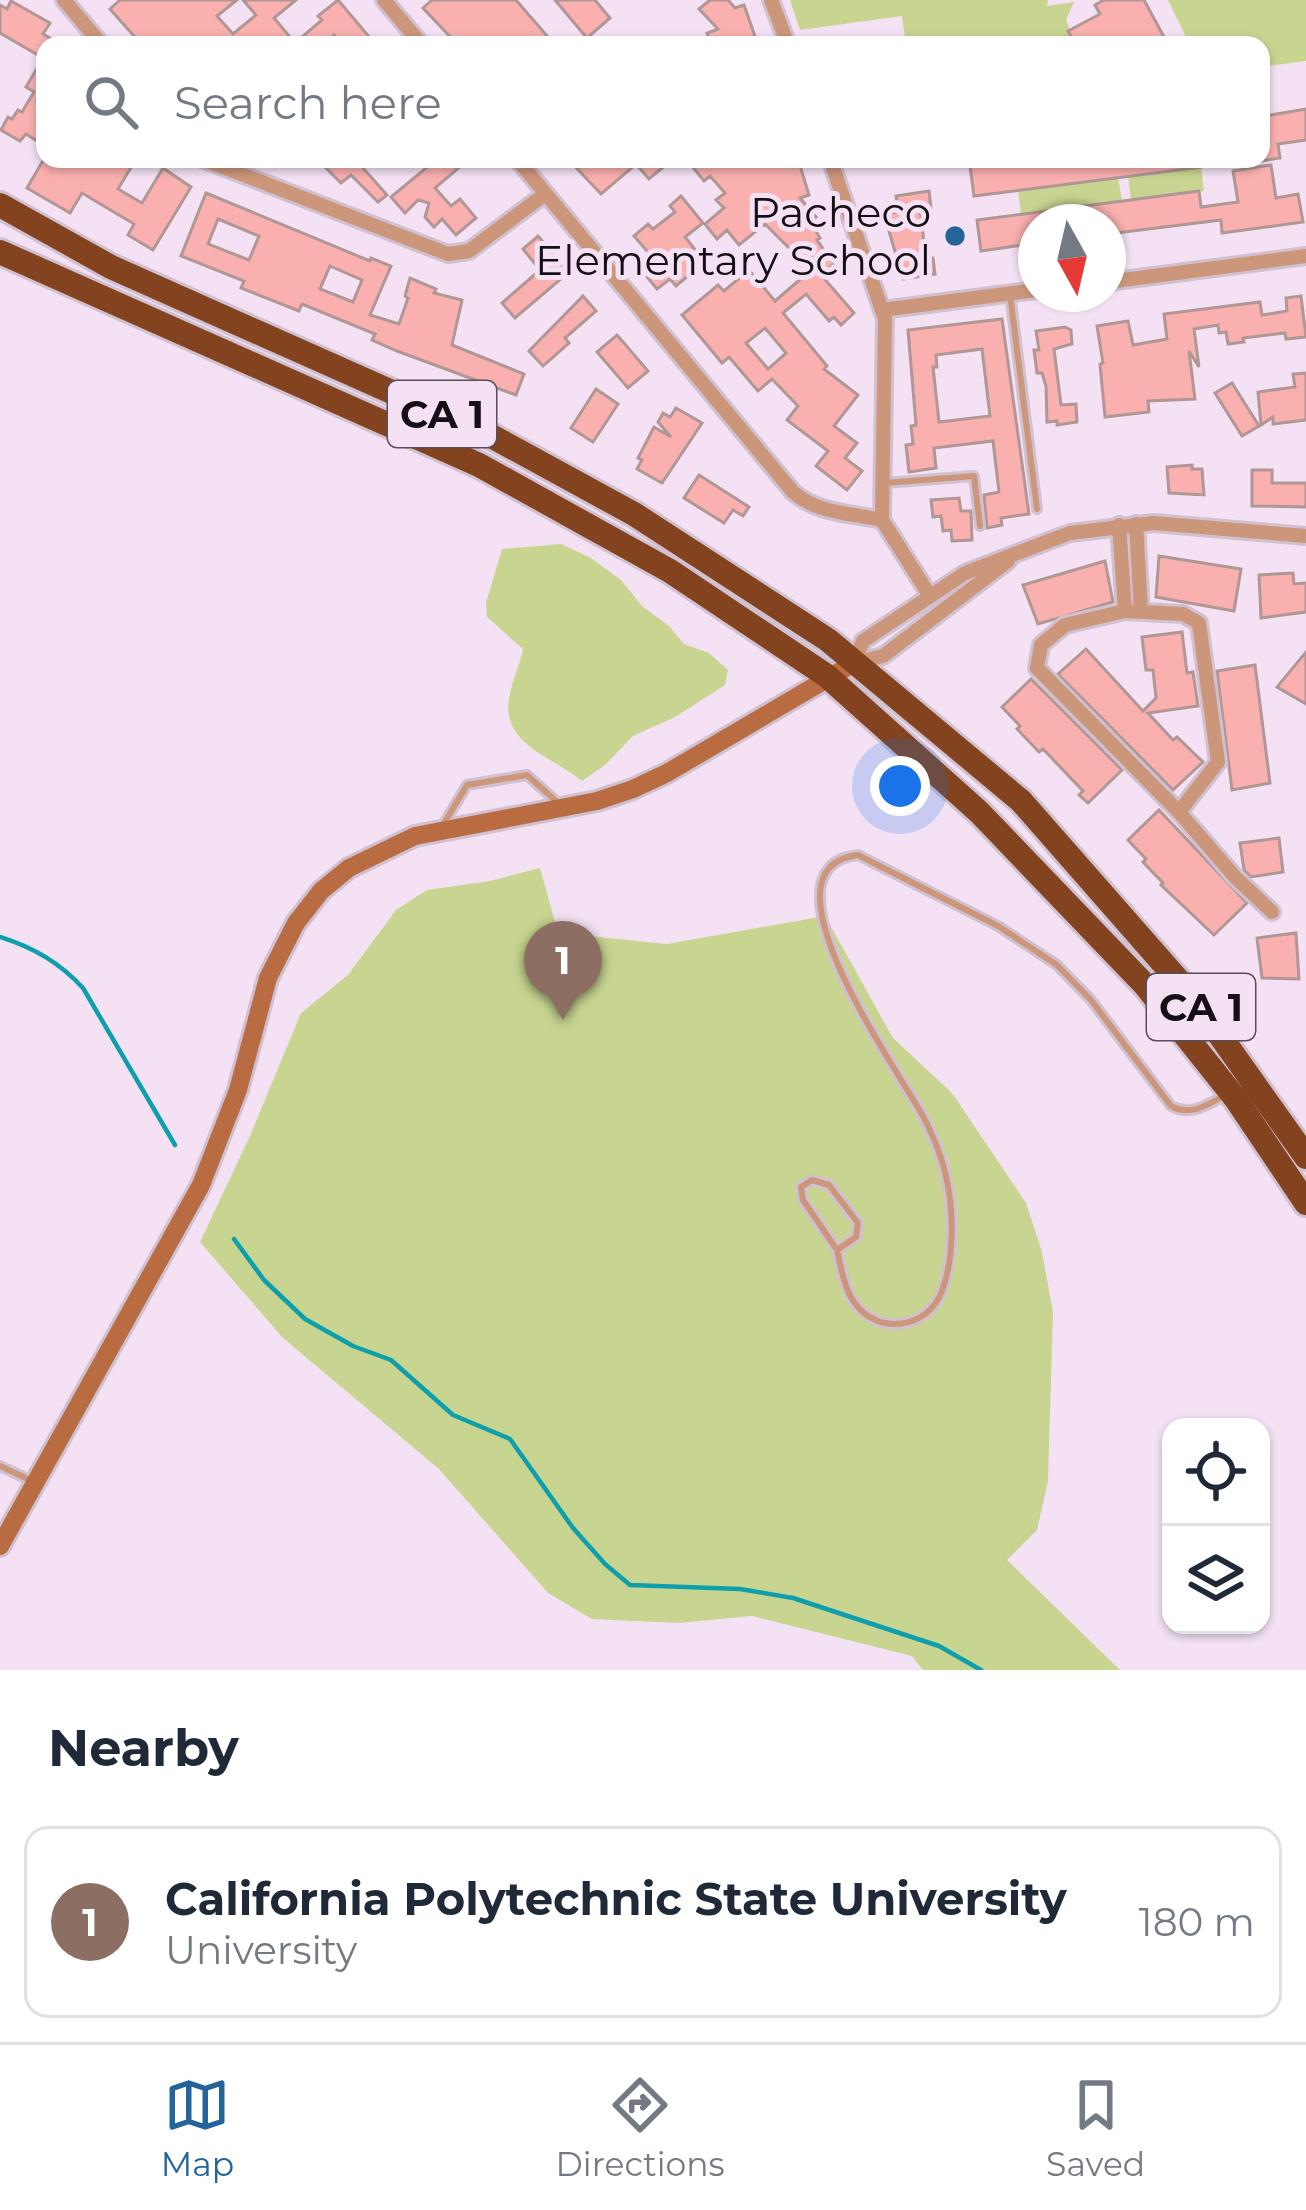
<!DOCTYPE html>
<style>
body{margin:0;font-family:Montserrat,sans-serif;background:#f6f6f7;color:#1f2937}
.controls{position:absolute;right:36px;bottom:36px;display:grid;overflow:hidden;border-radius:24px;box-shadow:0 3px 9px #0004}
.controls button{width:108px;height:108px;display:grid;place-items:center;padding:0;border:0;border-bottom:3px solid #e0e1e3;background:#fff;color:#1f2937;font:60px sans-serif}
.compass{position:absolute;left:1018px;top:204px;width:108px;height:108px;border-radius:50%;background:#fff;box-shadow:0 3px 9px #0004;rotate:172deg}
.you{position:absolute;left:900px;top:786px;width:42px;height:42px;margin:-30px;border:9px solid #fff;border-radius:50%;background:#1a73e8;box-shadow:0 0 0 18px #1a73e833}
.badge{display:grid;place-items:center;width:78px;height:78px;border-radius:50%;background:#25649a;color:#fff;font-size:39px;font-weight:700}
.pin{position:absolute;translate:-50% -99px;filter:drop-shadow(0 3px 6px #0008)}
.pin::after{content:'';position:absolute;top:63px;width:42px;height:36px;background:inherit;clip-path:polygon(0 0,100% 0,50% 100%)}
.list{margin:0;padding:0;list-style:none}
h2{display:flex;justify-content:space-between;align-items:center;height:156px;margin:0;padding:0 48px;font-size:51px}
h2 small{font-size:39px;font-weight:400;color:#747a83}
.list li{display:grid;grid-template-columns:78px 1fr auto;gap:36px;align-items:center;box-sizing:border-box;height:192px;margin:0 24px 24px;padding:0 24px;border:3px solid #e0e1e3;border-radius:24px}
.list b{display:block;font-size:45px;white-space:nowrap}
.list p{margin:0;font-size:39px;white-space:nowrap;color:#747a83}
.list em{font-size:39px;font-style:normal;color:#747a83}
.icon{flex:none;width:66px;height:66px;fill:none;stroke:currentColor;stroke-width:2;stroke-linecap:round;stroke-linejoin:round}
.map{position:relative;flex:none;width:1306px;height:1670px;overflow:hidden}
.search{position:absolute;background:#fff;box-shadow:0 3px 9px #0004;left:36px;right:36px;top:36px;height:132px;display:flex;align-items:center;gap:30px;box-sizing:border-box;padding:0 42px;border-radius:24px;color:#747a83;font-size:45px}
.sheet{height:372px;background:#fff}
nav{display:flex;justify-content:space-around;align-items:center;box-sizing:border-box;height:168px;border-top:3px solid #e0e1e3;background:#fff;font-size:33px;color:#747a83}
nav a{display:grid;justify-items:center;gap:6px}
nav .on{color:#25649a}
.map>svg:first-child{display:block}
.green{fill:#c8d590}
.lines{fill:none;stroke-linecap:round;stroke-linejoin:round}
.stream{stroke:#0d9fab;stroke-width:4.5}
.building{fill:#f9b0af;stroke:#b09796;stroke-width:3;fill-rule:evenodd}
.lane-casing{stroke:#d0c0d0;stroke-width:12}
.street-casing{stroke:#d0c0d0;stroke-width:20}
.secondary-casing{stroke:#d0c0d0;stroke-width:24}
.highway-casing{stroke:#d0c0d0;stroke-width:30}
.lane{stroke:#cc967a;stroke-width:6}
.street{stroke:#cc967a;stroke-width:14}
.secondary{stroke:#b96c41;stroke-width:18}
.highway{stroke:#83431e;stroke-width:24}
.poi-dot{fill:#25649a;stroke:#f4e2f4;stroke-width:4.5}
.labels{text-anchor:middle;stroke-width:10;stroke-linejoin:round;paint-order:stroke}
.shield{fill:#f4e2f4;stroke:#584e58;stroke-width:3}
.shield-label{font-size:39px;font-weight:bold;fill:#150f15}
.poi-label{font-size:42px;fill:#150f15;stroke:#f4e2f4;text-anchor:end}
</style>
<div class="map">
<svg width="1306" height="1670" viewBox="0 0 1306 1670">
<rect width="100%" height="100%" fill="#f4e2f4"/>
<g class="green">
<polygon points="790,0 1048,0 1047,6 1074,2 1066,20 1076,45 906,45 902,16 800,30"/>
<polygon points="1168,0 1306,0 1306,61 1261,67 1261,45 1190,45"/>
<polygon points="1200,159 1204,191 1131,200 1128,176"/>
<polygon points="1118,177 1122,201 1021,214 1018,190"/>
<path d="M561,544L591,558L621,580L642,606L669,626L684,644L709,653L728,670L725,685L675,717L633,736L605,765L582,781C552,756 498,744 510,694C513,678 520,665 523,649L487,617L486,603L502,549Z"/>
<polygon points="540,868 558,933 667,944 825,916 893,1038 952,1093 1026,1203 1042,1252 1053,1312 1048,1481 1037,1530 1007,1560 1120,1670 923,1670 912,1656 752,1616 678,1623 592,1619 548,1593 439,1469 283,1338 200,1242 250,1136 301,1013 348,975 396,910 427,890 490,881"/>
</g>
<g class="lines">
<g class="stream">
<path d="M0,937C34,948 59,962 83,988L175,1145"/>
<polyline points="234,1239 264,1280 305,1319 353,1346 391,1360 453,1415 510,1439 573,1528 605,1564 630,1585 740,1589 793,1598 939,1646 981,1670"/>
</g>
</g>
<g class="building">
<polygon points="120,0 237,0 217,16 233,34 256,15 243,0 296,0 274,18 295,43 322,20 318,16 338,0 376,45 342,45 334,35 323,45 142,45 110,9"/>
<polygon points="432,0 516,0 548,37 538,45 458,45 423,8"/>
<polygon points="555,0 595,0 610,18 587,38"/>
<polygon points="710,0 728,0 735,8 744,5 758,45 712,45 707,33 718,29 699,9"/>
<polygon points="1104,0 1144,0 1164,37 1150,45 1076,45 1068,31 1100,14 1095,5"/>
<polygon points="11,1 50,23 43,34 62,45 45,45 45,146 26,134 20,141 1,130 8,117 12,119 18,110 22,112 34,92 26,87 43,58 0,33 0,5 7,9"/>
<polygon points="1306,109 1306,140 1278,144 1280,158 1261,161 1261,144 1269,142 1265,116"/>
<polygon points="44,159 136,159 118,189 142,203 163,168 191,187 153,250 128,235 134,224 82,193 70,213 27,188"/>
<polygon points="317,159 374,159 363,168 387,195 378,202 351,175 341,183"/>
<polygon points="437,159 469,159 435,188 451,206 460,199 476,218 456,235 442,219 434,227 425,217 429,203 418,200 405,213 391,197"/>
<polygon points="568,159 673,159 649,179 636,164 601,194"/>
<path d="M686,159H798L809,195L800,198L816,217L810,221L820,238L817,240L834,264L821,275L854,313L841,325L834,317L829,321L806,294L783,313L827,366L824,369L858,395L834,426L857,443L845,458L862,471L847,490L816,466L828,451L787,420L798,406L772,379L758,391L729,357L722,363L682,315L718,285L724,291L749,270L775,301L803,277L795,267L802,261L765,224L739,245L727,230L717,239L705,224L724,208L716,200L725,193L710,176L704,181ZM765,328L786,353L768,369L746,343Z"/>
<polygon points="1023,159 1202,159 1202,167 974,196 970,166"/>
<polygon points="1271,165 1276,198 1298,194 1303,222 1222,233 1221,220 1108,234 1108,222 1036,222 1036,243 981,251 977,220 1199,191 1201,207 1238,202 1233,171"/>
<polygon points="929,191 931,208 920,209 924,242 927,241 929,258 933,258 935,274 903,279 884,214 898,212 896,196"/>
<path d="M206,193L370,261L371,258L391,266L370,315L399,324L408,298L405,296L410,278L436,289L434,293L462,300L452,345L524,374L516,395L397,351L372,340L375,334L302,304L299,311L241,288L244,281L181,256ZM218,219L259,236L249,260L208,244ZM330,266L362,280L353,302L320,289Z"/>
<polygon points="681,196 703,223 685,237 705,262 676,286 670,279 657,289 647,277 660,266 634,236 648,224 653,229 675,212 670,206"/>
<polygon points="538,236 569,272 515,318 502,303 540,270 523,249"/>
<polygon points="583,296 596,311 565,338 569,343 543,366 529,351"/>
<polygon points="1301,296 1306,337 1286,339 1285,333 1243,338 1244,342 1228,344 1226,332 1219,333 1218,325 1194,329 1199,367 1189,351 1195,399 1148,401 1149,412 1105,417 1100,364 1103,363 1097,326 1128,321 1133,345 1167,339 1164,314 1260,302 1262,315 1275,313 1287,311 1286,298"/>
<path d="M1002,319L1029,514L1001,518L1002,525L987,528L984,495L999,492L993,441L934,448L936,468L909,472L906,445L913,444L911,426L916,425L908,330ZM982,349L990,416L939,422L933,367H937L936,355Z"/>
<polygon points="1065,327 1071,330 1072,344 1054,349 1061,405 1076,404 1077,422 1057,425 1057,421 1047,422 1046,386 1042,373 1037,373 1034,350 1039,350 1036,331"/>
<polygon points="617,335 648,371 628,388 597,352"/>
<polygon points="1306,373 1306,420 1273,424 1273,417 1261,425 1258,392 1295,387 1293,374"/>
<polygon points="1232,383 1259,426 1242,436 1215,393"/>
<polygon points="596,389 618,404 593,442 571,428"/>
<polygon points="676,408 702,423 662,483 637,469 642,460 638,458 654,427 671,437 658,422 663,413 670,417"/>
<polygon points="1192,465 1192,469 1202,469 1204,495 1169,493 1167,467"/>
<polygon points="1252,470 1272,470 1272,483 1306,483 1306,507 1252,506"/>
<polygon points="699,475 749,507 743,516 733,510 724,523 684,498"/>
<polygon points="959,498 961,511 971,511 972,540 952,541 951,530 943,531 941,516 933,517 931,500"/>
<polygon points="1159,556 1241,569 1234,611 1156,597"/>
<polygon points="1105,561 1113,602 1038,624 1023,585"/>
<polygon points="1293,573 1294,584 1306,583 1306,612 1261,618 1259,575"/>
<polygon points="1182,632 1187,673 1193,672 1198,706 1148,713 1173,740 1177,737 1203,762 1173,790 1058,674 1086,649 1143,711 1156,698 1153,670 1146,670 1142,637"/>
<polygon points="1306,652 1306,704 1277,687"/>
<polygon points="1255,665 1270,783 1232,790 1217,671"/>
<polygon points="1031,679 1122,770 1088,803 1079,795 1083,791 1043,749 1039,752 1017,729 1020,726 1002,707"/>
<polygon points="1159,810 1247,903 1214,935 1161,885 1163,883 1143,862 1146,859 1128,840"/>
<polygon points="1279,838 1283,872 1251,877 1244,870 1240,843"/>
<polygon points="1296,933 1299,979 1262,978 1257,938"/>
</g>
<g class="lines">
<defs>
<g id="lane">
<polyline points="1010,294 1037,509"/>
<polyline points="885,483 974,476 980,526"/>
<polyline points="443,825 467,785 527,775 557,802"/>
<path d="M837,1250L803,1200L801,1187L812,1180L829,1185L858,1223L856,1237L837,1250C841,1267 844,1288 854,1302C877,1336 928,1329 942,1291C955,1255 954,1208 945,1172C941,1155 933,1136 925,1120C904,1078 750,867 858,855L998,926L1057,965L1091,1000L1171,1106C1191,1117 1209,1104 1227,1094"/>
<polyline points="0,1466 32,1481"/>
</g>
<g id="street">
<polyline points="64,0 102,45"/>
<polyline points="384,0 422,45"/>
<polyline points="771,0 788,45"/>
<polyline points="202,159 448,254 469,251 545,194"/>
<path d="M517,159L793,492C818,514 851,513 882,520"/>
<polyline points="830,159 885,319 882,520 930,596"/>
<polyline points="1108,282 1306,256"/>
<polyline points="882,310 1036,290"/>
<polyline points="1136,524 1141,611"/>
<polyline points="1119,525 1125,611"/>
<polygon points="1125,611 1183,614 1199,623 1218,762 1179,812 1037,668 1041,645 1065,625"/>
<polyline points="854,663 863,641 965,573 1070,533 1154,523 1306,536"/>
<polyline points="854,663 883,656 1008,561"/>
<polyline points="1179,812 1235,877 1272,912"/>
</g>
<polyline id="secondary" points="0,1546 201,1185 238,1090 268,978 296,923 321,891 349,868 415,836 597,801 633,789 667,773 854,663"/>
<g id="highway">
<polyline points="0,205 111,267 493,437 634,514 828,640 1021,801 1192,996 1306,1157"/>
<polyline points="0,252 479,465 670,571 827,676 979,812 1145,985 1236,1099 1306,1203"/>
</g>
</defs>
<use href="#lane" class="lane-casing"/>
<use href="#street" class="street-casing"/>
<use href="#secondary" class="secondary-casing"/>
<use href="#highway" class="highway-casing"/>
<use href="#lane" class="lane"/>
<use href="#street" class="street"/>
<use href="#secondary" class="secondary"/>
<use href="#highway" class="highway"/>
</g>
<circle class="poi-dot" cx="955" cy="236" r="12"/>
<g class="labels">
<g class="shield">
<rect x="388" y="381" width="108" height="66" rx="9"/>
<rect x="1147" y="974" width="108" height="66" rx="9"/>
</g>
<g class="shield-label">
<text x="442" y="428">CA 1</text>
<text x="1201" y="1021">CA 1</text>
</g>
<g class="poi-label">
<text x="931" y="227">Pacheco<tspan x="931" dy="48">Elementary School</tspan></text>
</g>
</g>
</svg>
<div class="controls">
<button><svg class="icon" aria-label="locate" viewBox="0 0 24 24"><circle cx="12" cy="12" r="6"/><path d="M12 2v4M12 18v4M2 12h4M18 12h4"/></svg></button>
<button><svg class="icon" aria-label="layers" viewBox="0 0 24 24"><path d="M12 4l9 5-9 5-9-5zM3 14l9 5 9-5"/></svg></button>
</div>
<svg class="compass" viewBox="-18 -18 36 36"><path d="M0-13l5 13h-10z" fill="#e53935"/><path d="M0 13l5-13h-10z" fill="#747a83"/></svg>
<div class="you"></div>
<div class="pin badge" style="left:563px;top:1020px;background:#8d6e63">1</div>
<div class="search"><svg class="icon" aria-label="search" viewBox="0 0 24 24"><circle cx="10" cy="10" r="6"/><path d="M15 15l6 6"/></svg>Search here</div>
</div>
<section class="sheet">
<h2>Nearby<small></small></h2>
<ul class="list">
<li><span class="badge" style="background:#8d6e63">1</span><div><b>California Polytechnic State University</b><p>University</p></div><em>180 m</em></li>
</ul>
</section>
<nav>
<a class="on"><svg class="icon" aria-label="map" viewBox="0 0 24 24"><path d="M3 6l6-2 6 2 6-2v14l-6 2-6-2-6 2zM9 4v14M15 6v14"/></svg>Map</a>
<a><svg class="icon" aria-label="directions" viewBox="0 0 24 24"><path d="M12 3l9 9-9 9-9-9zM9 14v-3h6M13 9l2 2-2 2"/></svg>Directions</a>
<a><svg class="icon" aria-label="saved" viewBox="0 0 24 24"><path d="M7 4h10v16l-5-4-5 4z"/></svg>Saved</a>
</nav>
